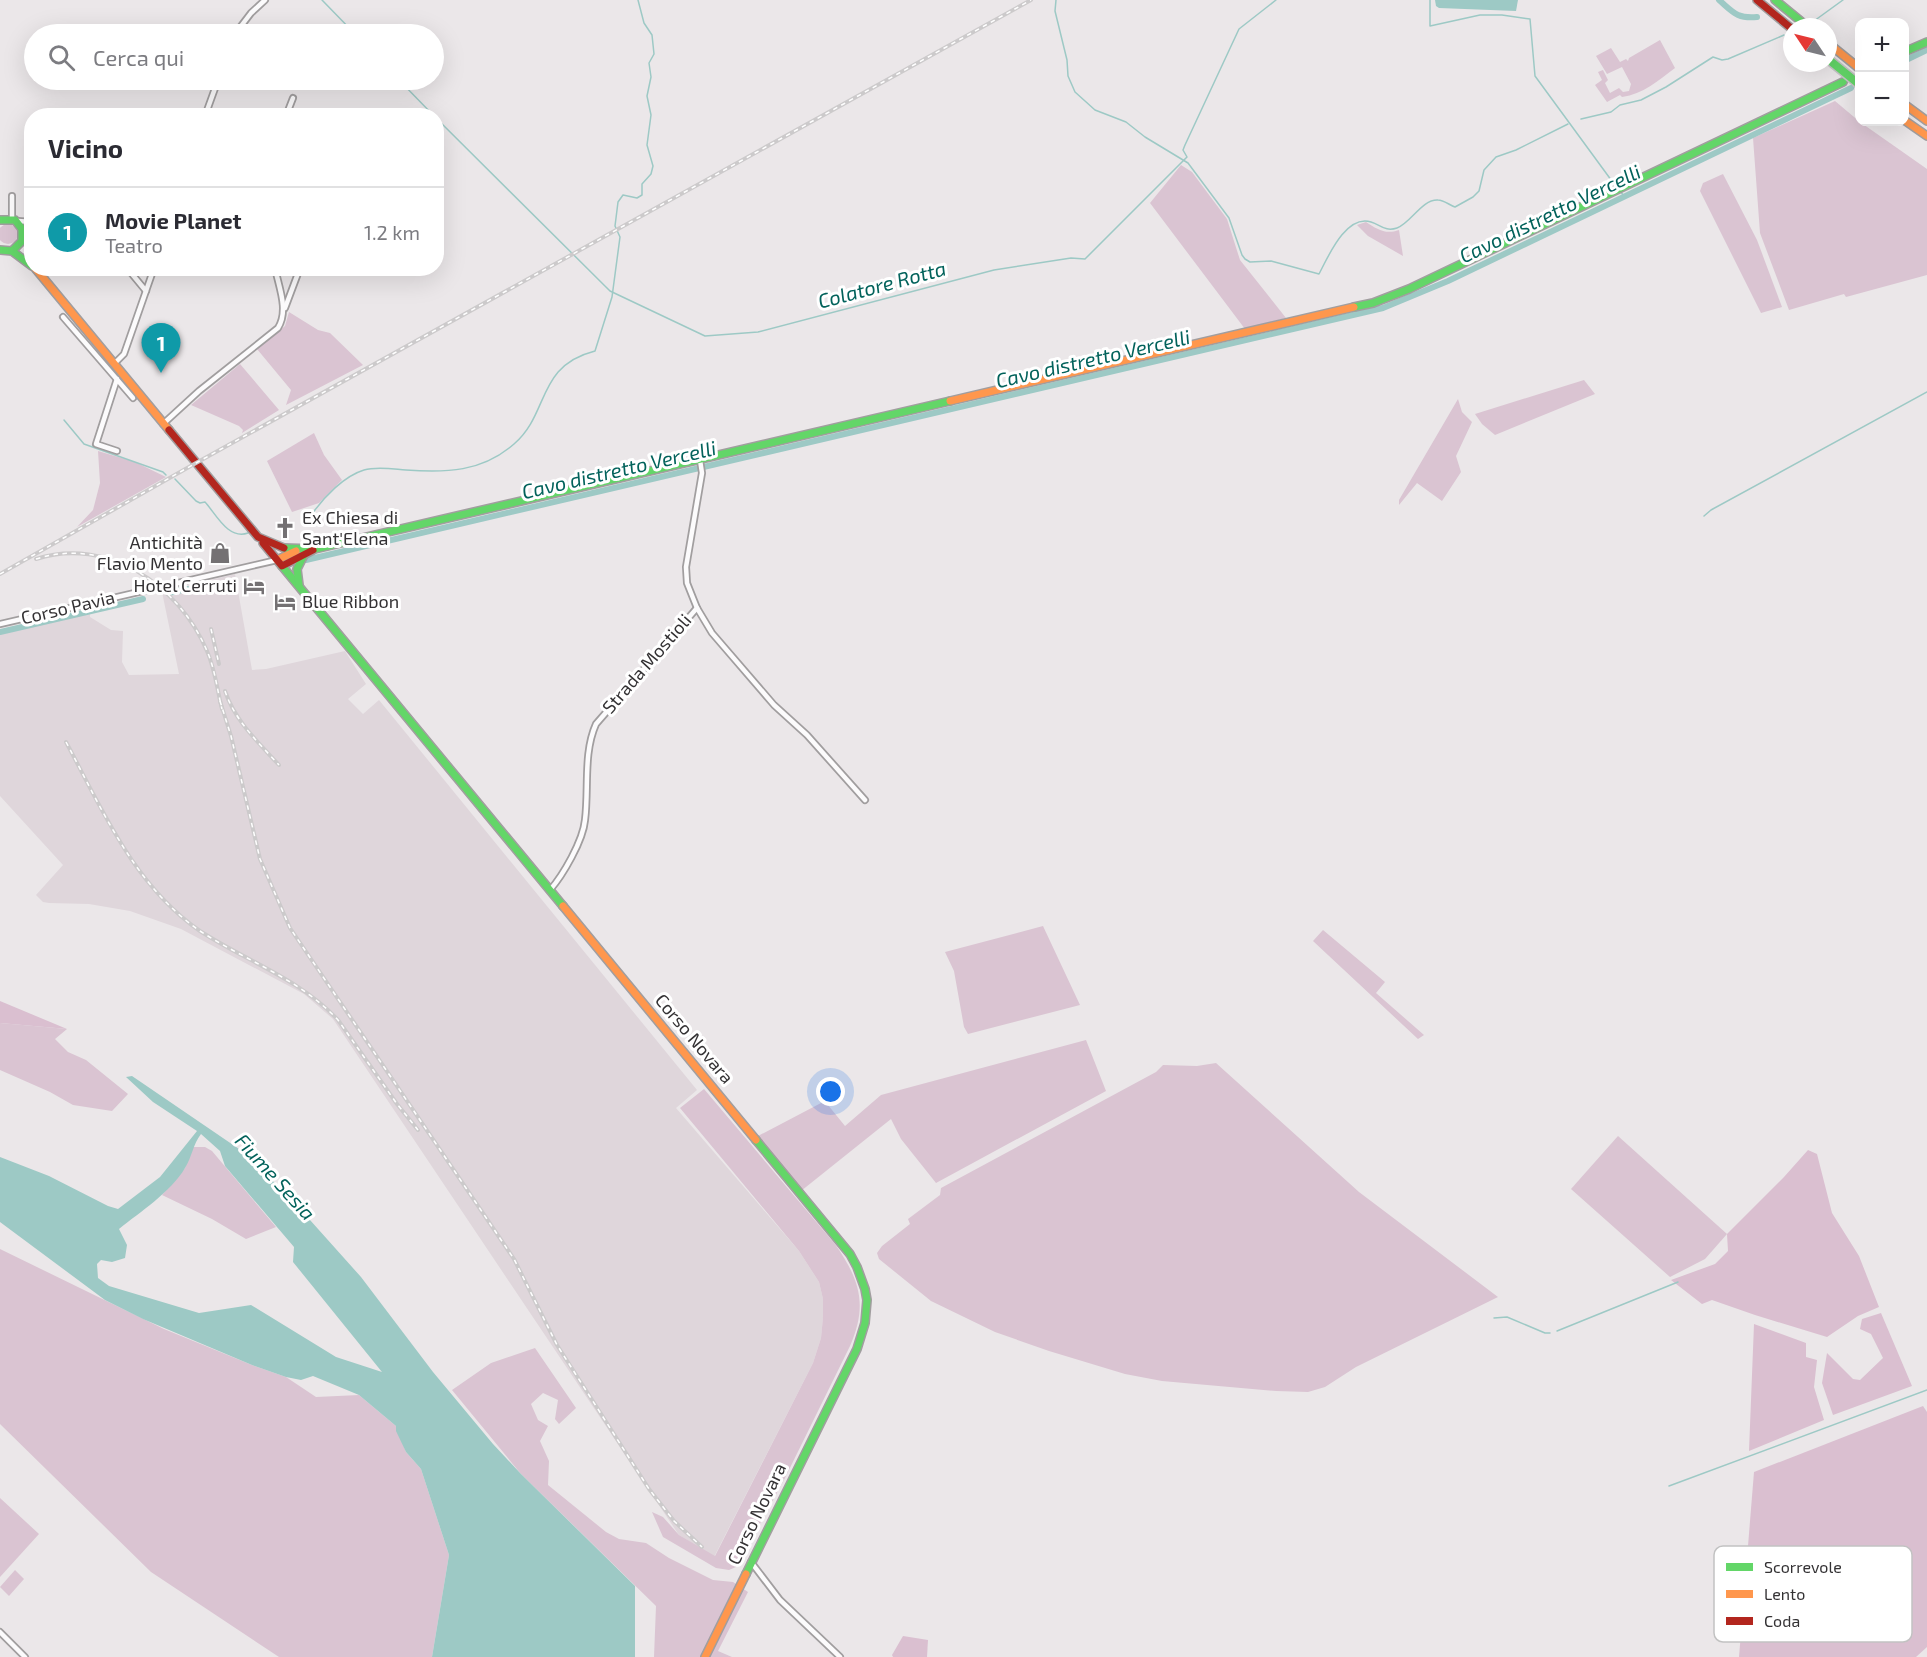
<!DOCTYPE html>
<html lang="it">
<meta charset="utf-8">
<style>
body{margin:0;font-family:"Exo 2",sans-serif;background:#f2f2f3;color:#2b2b33}
.controls{position:absolute;right:18px;top:18px;display:grid;overflow:hidden;border-radius:12px;box-shadow:0 6px 24px #0002}
.controls button{width:54px;height:54px;display:grid;place-items:center;padding:0;border:0;border-bottom:2px solid #e1e1e2;background:#fff;color:#2b2b33;font:30px sans-serif}
.compass{position:absolute;left:1783px;top:18px;width:54px;height:54px;border-radius:50%;background:#fff;box-shadow:0 6px 24px #0002;rotate:305deg}
.you{position:absolute;left:831px;top:1092px;width:21px;height:21px;margin:-15px;border:4px solid #fff;border-radius:50%;background:#1a73e8;box-shadow:0 0 0 9px #1a73e833}
.badge{display:grid;place-items:center;width:39px;height:39px;border-radius:50%;background:#db2777;color:#fff;font-size:20px;font-weight:700}
.pin{position:absolute;translate:-50% -50px;filter:drop-shadow(0 2px 3px #0008)}
.pin::after{content:'';position:absolute;top:32px;width:21px;height:18px;background:inherit;clip-path:polygon(0 0,100% 0,50% 100%)}
.list{margin:0;padding:0;list-style:none}
h2{display:flex;justify-content:space-between;align-items:center;height:78px;margin:0;padding:0 24px;font-size:26px}
h2 small{font-size:20px;font-weight:400;color:#7c7c81}
.list li{display:grid;grid-template-columns:39px 1fr auto;gap:18px;align-items:center;box-sizing:border-box;height:90px;padding:0 24px;border-top:2px solid #e1e1e2}
.list b{display:block;font-size:22px;white-space:nowrap}
.list p{margin:0;font-size:20px;white-space:nowrap;color:#7c7c81}
.list em{font-size:20px;font-style:normal;color:#7c7c81}
.icon{flex:none;width:33px;height:33px;fill:none;stroke:currentColor;stroke-width:2;stroke-linecap:round;stroke-linejoin:round}
.map{position:relative;flex:none;width:1927px;height:1657px;overflow:hidden}
.search{position:absolute;background:#fff;box-shadow:0 6px 24px #0002;left:24px;top:24px;width:420px;height:66px;display:flex;align-items:center;gap:15px;box-sizing:border-box;padding:0 21px;border-radius:33px;color:#7c7c81;font-size:22px}
.panel{position:absolute;background:#fff;box-shadow:0 6px 24px #0002;left:24px;top:108px;width:420px;height:168px;border-radius:24px}
.map>svg:first-child{display:block}
.built{fill:#dfd6db}
.green{fill:#dac4d2}
.forest{fill:#dabfd0}
.water{fill:#9dc9c5;fill-rule:evenodd}
.lines{fill:none;stroke-linecap:round;stroke-linejoin:round}
.stream{stroke:#9dc9c5;stroke-width:1.5}
.canal{stroke:#9dc9c5;stroke-width:6}
.street-casing{stroke:#a19e9f;stroke-width:8}
.fast-casing{stroke:#a19e9f;stroke-width:10}
.slow-casing{stroke:#a19e9f;stroke-width:10}
.jam-casing{stroke:#a19e9f;stroke-width:10}
.street{stroke:#fcfbfc;stroke-width:4.5}
.fast{stroke:#63d668;stroke-width:7}
.slow{stroke:#ff974d;stroke-width:7}
.jam{stroke:#b3261e;stroke-width:7}
.rail-casing{stroke:#cccacb;stroke-width:4}
.rail{stroke:#fff;stroke-width:1.5;stroke-dasharray:4.5;stroke-linecap:butt}
.fast-bridge-casing{stroke:#c7c5c7;stroke-width:11;stroke-linecap:butt}
.fast-bridge{stroke:#63d668;stroke-width:8}
.labels{text-anchor:middle;stroke-width:6;stroke-linejoin:round;paint-order:stroke}
.poi-label{font-size:18px;fill:#343234;stroke:#fff;text-anchor:start}
.street-label{font-size:18px;fill:#343234;stroke:#fff}
.water-label{font-size:20px;font-style:italic;fill:#02625b;stroke:#fff}
.key{fill:#fff;stroke:#c2c2c2;stroke-width:1.5}
.key-label{font-size:16px;fill:#343234}
</style>
<div class="map">
<svg width="1927" height="1657" viewBox="0 0 1927 1657">
<rect width="100%" height="100%" fill="#ebe7e9"/>
<polygon class="built" points="235,574 252,670 266,669 345,651 366,684 348,699 363,714 379,700 697,1090 676,1108 799,1251 819,1282 823,1299 823,1317 821,1338 813,1363 714,1557 679,1535 333,1019 304,994 181,929 130,911 89,904 49,903 43,902 36,895 63,865 0,796 0,634 90,613 90,617 111,630 123,631 122,662 129,675 179,674 162,592"/>
<g class="green">
<path d="M1660,40L1675,68C1658,81 1643,94 1622,97L1620,95L1607,102L1595,85L1602,80L1598,72L1603,70L1608,80L1605,83L1610,93L1619,88L1623,92L1629,91L1631,84L1622,67L1607,74L1596,56L1611,48L1620,62L1626,59L1628,61L1629,58Z"/>
<polygon points="1835,101 1860,122 1927,169 1927,275 1846,297 1844,294 1789,310 1760,233 1753,138"/>
<polygon points="1181,165 1192,172 1227,219 1240,260 1286,318 1245,329 1150,203"/>
<polygon points="1723,174 1757,240 1782,307 1761,313 1700,191 1703,183"/>
<path d="M1366,222C1377,229 1385,235 1399,230L1403,256L1368,236L1357,225Z"/>
<circle cx="8" cy="234" r="10"/>
<polygon points="289,312 318,330 330,333 363,365 286,405 291,390 257,349 285,326"/>
<polygon points="240,364 279,410 242,433 243,430 239,426 191,405"/>
<polygon points="1584,380 1595,394 1495,435 1482,424 1475,414"/>
<polygon points="1458,399 1462,412 1472,422 1456,456 1461,472 1442,501 1417,483 1399,505 1399,500"/>
<polygon points="314,433 324,455 342,480 319,503 292,512 267,461"/>
<polygon points="98,451 135,462 166,477 77,527 93,510 100,483"/>
<polygon points="1043,926 1080,1005 968,1034 964,1027 954,971 945,952"/>
<polygon points="1323,930 1385,982 1376,993 1424,1035 1418,1039 1313,941"/>
<polygon points="0,1023 67,1029 55,1039 68,1052 86,1060 128,1094 112,1111 73,1105 50,1092 0,1070"/>
<polygon points="1086,1040 1106,1091 936,1183 901,1139 891,1119 801,1191 758,1136 821,1103 828,1105 845,1126 881,1095"/>
<polygon points="1216,1063 1359,1192 1498,1297 1356,1367 1325,1387 1308,1392 1276,1391 1162,1381 1125,1374 1049,1351 995,1332 931,1301 879,1259 877,1253 882,1246 910,1224 908,1219 940,1195 941,1188 1156,1072 1163,1065 1197,1066"/>
<path d="M704,1089L835,1244C860,1280 868,1305 850,1346L784,1480L736,1567L729,1570L716,1568L663,1537L652,1512L663,1517L679,1535L715,1556L813,1363L821,1338L823,1317V1299L819,1282L799,1251L680,1108Z"/>
<polygon points="1618,1136 1727,1234 1705,1259 1670,1277 1571,1189"/>
<polygon points="192,1147 205,1147 212,1151 276,1227 246,1239 212,1219 162,1195 185,1168"/>
<polygon points="0,1249 164,1329 252,1365 286,1377 316,1397 359,1395 396,1426 406,1452 421,1469 449,1555 432,1657 279,1657 151,1572 0,1424"/>
<polygon points="535,1348 576,1408 559,1424 555,1419 558,1400 543,1393 531,1404 538,1420 548,1426 540,1441 549,1461 548,1485 606,1532 619,1539 646,1543 669,1558 713,1580 733,1582 748,1592 718,1651 732,1657 654,1657 656,1606 521,1474 452,1390 491,1363"/>
<polygon points="0,1498 39,1534 0,1577"/>
<polygon points="15,1570 24,1579 9,1596 0,1587"/>
</g>
<g class="forest">
<polygon points="0,1001 67,1029 0,1023"/>
<polygon points="1808,1150 1817,1154 1832,1213 1859,1256 1879,1307 1858,1316 1827,1337 1755,1315 1712,1300 1702,1304 1671,1280 1715,1264 1728,1251 1727,1234 1784,1177"/>
<polygon points="1881,1313 1912,1386 1833,1415 1822,1383 1827,1353 1853,1379 1860,1380 1883,1358 1871,1334 1860,1329 1862,1319"/>
<polygon points="1754,1324 1806,1343 1806,1357 1817,1360 1814,1387 1824,1420 1749,1451"/>
<polygon points="1923,1406 1927,1412 1927,1647 1916,1657 1739,1657 1754,1472"/>
<polygon points="903,1636 928,1640 927,1657 893,1657 892,1655"/>
</g>
<g class="water">
<polygon points="1435,0 1518,0 1516,11 1439,8 1436,6"/>
<path d="M132,1076L242,1151L293,1201L361,1277L433,1372L493,1444L521,1474L635,1586V1657H432L449,1555L421,1469L406,1452L396,1431V1426L359,1395L313,1376L301,1380L286,1377L252,1365L143,1319L105,1300L0,1222V1157L49,1176L108,1206L118,1209L160,1177L197,1131L153,1102L126,1077ZM201,1134L220,1151L225,1166L294,1247L293,1262L382,1372L336,1357L251,1305L199,1313L109,1286L98,1278L97,1264L101,1260L112,1262L125,1258L127,1245L119,1229C140,1212 171,1192 185,1168C192,1157 193,1144 201,1134Z"/>
</g>
<g class="lines">
<g class="stream">
<polyline points="322,0 355,34"/>
<path d="M1056,0L1055,11L1067,60L1068,76L1075,92L1095,110L1126,122L1145,137L1188,163L1229,218L1242,255L1245,259L1250,262L1271,261L1319,274C1328,257 1346,214 1371,222C1381,225 1385,232 1397,228C1411,223 1422,199 1438,200C1444,200 1449,205 1455,207L1473,197L1479,191L1484,170L1496,157L1516,150L1568,124"/>
<polyline points="1430,0 1430,26 1480,15 1502,15 1530,19 1535,76 1617,188"/>
<polyline points="1814,21 1843,0"/>
<polyline points="399,80 434,116"/>
<polyline points="436,118 610,291 705,336 758,332 994,270 1071,258 1085,259 1187,157 1183,150 1185,145 1239,29 1276,0"/>
<polyline points="1581,119 1611,112 1620,105 1641,100 1666,87 1713,57 1722,60 1728,59 1784,35"/>
<polyline points="1620,191 1624,196"/>
<polyline points="64,420 84,444 163,472 166,475"/>
<path d="M175,479L196,501L200,503L205,502C216,514 228,540 248,533"/>
<path d="M312,514C324,497 344,476 364,470C377,466 393,469 406,470C446,473 482,472 514,444C550,413 536,366 595,351L612,297L620,237L615,226L618,202L623,195L637,198L642,195V184L651,174L653,166L647,145L651,115L647,96L651,77L649,63L654,54L652,35L644,23L638,0"/>
<polyline points="1704,516 1711,510 1927,392"/>
<polyline points="1494,1318 1507,1317 1545,1333 1550,1333"/>
<polyline points="1557,1331 1678,1282"/>
<polyline points="1669,1486 1927,1390"/>
</g>
<g class="canal">
<path d="M1719,0C1733,12 1737,19 1757,17"/>
<polyline points="1904,61 1927,50"/>
<polyline points="306,560 1383,308 1448,281 1851,88"/>
<polyline points="168,593 187,589"/>
<polyline points="0,632 143,599"/>
</g>
<defs>
<g id="street">
<polyline points="235,34 251,13 265,0"/>
<polyline points="205,116 218,80"/>
<polyline points="286,116 293,98"/>
<polyline points="12,196 12,219"/>
<polyline points="18,221 32,222"/>
<polyline points="25,233 32,226"/>
<polyline points="127,268 146,291"/>
<polyline points="285,308 300,268"/>
<polyline points="63,317 133,398"/>
<polyline points="114,364 124,354 154,268"/>
<path d="M163,424L199,391L278,328C289,310 279,288 275,268"/>
<polyline points="117,451 96,444 117,379"/>
<polyline points="700,460 702,473 686,567 687,583 697,608 712,633 774,705 807,735 865,800"/>
<polyline points="0,624 277,560"/>
<path d="M550,890C563,875 583,841 585,820C589,789 583,753 596,724L697,608"/>
<polyline points="751,1562 780,1600 840,1657"/>
<polyline points="0,1632 25,1657"/>
</g>
<g id="fast">
<polyline points="1775,0 1808,27"/>
<polyline points="1904,52 1927,42"/>
<polyline points="0,220 15,220 22,229 22,241 12,251"/>
<polyline points="0,250 12,251 32,266"/>
<polyline points="1354,307 1373,303 1409,289 1843,82"/>
<polyline points="284,548 315,549 950,401"/>
<polyline points="282,566 563,906"/>
<polyline points="299,585 297,569 304,555"/>
<polyline points="746,1574 857,1349 865,1323 867,1300 865,1289 857,1267 850,1254 756,1140"/>
</g>
<g id="slow">
<polyline points="1828,43 1860,69"/>
<polyline points="1904,104 1927,121"/>
<polyline points="1904,120 1927,136"/>
<polyline points="35,268 169,430"/>
<polyline points="950,401 1354,307"/>
<polyline points="277,560 296,551"/>
<polyline points="563,906 756,1140"/>
<polyline points="705,1657 746,1574"/>
</g>
<g id="jam">
<polyline points="1757,0 1792,29"/>
<polyline points="169,430 258,537 284,548"/>
<polyline points="263,543 282,566 313,550"/>
</g>
</defs>
<use href="#street" class="street-casing"/>
<use href="#fast" class="fast-casing"/>
<use href="#slow" class="slow-casing"/>
<use href="#jam" class="jam-casing"/>
<use href="#street" class="street"/>
<use href="#fast" class="fast"/>
<use href="#slow" class="slow"/>
<use href="#jam" class="jam"/>
<defs>
<g id="rail">
<path d="M36,559C107,536 179,585 207,651C215,669 217,689 222,709"/>
<polyline points="0,574 196,463 1031,0"/>
<polyline points="211,629 219,664"/>
<path d="M225,691C235,721 258,742 279,765"/>
<polyline points="220,701 231,736 260,859 290,928 514,1259 557,1345 649,1489 674,1521 702,1547"/>
<path d="M66,742C103,811 134,885 200,931C246,961 300,979 338,1020L397,1104L418,1130"/>
</g>
</defs>
<use href="#rail" class="rail-casing"/>
<use href="#rail" class="rail"/>
<defs>
<polyline id="fast-bridge" points="1828,59 1860,85"/>
</defs>
<use href="#fast-bridge" class="fast-bridge-casing"/>
<use href="#fast-bridge" class="fast-bridge"/>
</g>
<defs>
<symbol id="church-bare" viewBox="-9 -9 18 18"><path d="M-1.2-6h2.4v3.5h3.3v2.4h-3.3V6h-2.4V-.1h-3.3v-2.4h3.3Z" fill="#747173" stroke="#fff" stroke-width="2.5" paint-order="stroke"/></symbol>
<symbol id="shop-bare" viewBox="-9 -9 18 18"><path d="M-5-2.5h2.3a2.7 3.5 0 0 1 5.4 0H5L5.5 6h-11ZM-1.5-2.5h3a1.5 2.3 0 0 0-3 0Z" fill="#747173" stroke="#fff" stroke-width="2.5" paint-order="stroke"/></symbol>
<symbol id="hotel-bare" viewBox="-9 -9 18 18"><path d="M-6-4.5h1.5V1H6V5H4.5V3h-9V5H-6ZM-4 0a1.8 1.8 0 1 1 3.6 0ZM.5 0V-2.5h3Q6-2.5 6 0Z" fill="#747173" stroke="#fff" stroke-width="2.5" paint-order="stroke"/></symbol>
</defs>
<g fill-rule="evenodd">
<use href="#church-bare" x="270" y="513" width="30" height="30"/>
<use href="#shop-bare" x="205" y="538" width="30" height="30"/>
<use href="#hotel-bare" x="239" y="571" width="30" height="30"/>
<use href="#hotel-bare" x="270" y="587" width="30" height="30"/>
</g>
<g class="labels">
<g class="poi-label">
<text x="302" y="524">Ex Chiesa di<tspan x="302" dy="21">Sant'Elena</tspan></text>
<text x="203" y="549" text-anchor="end">Antichità<tspan x="203" dy="21">Flavio Mento</tspan></text>
<text x="237" y="592" text-anchor="end">Hotel Cerruti</text>
<text x="302" y="608">Blue Ribbon</text>
</g>
<g class="street-label">
<text transform="translate(68 608) rotate(-13)" y="6">Corso Pavia</text>
<text transform="translate(647 664) rotate(-49)" y="6">Strada Mostioli</text>
<text transform="translate(694 1039) rotate(50)" y="6">Corso Novara</text>
<text transform="translate(757 1514) rotate(-64)" y="6">Corso Novara</text>
</g>
<g class="water-label">
<text transform="translate(1550 214) rotate(-26)" y="7">Cavo distretto Vercelli</text>
<text transform="translate(882 285) rotate(-15)" y="7">Colatore Rotta</text>
<text transform="translate(1093 359) rotate(-13)" y="7">Cavo distretto Vercelli</text>
<text transform="translate(619 470) rotate(-13)" y="7">Cavo distretto Vercelli</text>
<text transform="translate(275 1177) rotate(48)" y="7">Fiume Sesia</text>
</g>
</g>
<rect x="1714" y="1546" width="198" height="96" rx="9" class="key"/>
<rect x="1726" y="1563" width="27" height="8" fill="#63d668"/>
<rect x="1726" y="1590" width="27" height="8" fill="#ff974d"/>
<rect x="1726" y="1617" width="27" height="8" fill="#b3261e"/>
<g class="key-label">
<text x="1764" y="1573">Scorrevole</text>
<text x="1764" y="1600">Lento</text>
<text x="1764" y="1627">Coda</text>
</g>
</svg>
<div class="controls">
<button>+</button>
<button>−</button>
</div>
<svg class="compass" viewBox="-18 -18 36 36"><path d="M0-13l5 13h-10z" fill="#e53935"/><path d="M0 13l5-13h-10z" fill="#7c7c81"/></svg>
<div class="you"></div>
<div class="pin badge" style="left:161px;top:373px;background:#0f9aa8">1</div>
<div class="search"><svg class="icon" aria-label="search" viewBox="0 0 24 24"><circle cx="10" cy="10" r="6"/><path d="M15 15l6 6"/></svg>Cerca qui</div>
<section class="panel">
<h2>Vicino<small></small></h2>
<ul class="list">
<li><span class="badge" style="background:#0f9aa8">1</span><div><b>Movie Planet</b><p>Teatro</p></div><em>1.2 km</em></li>
</ul>
</section>
</div>
